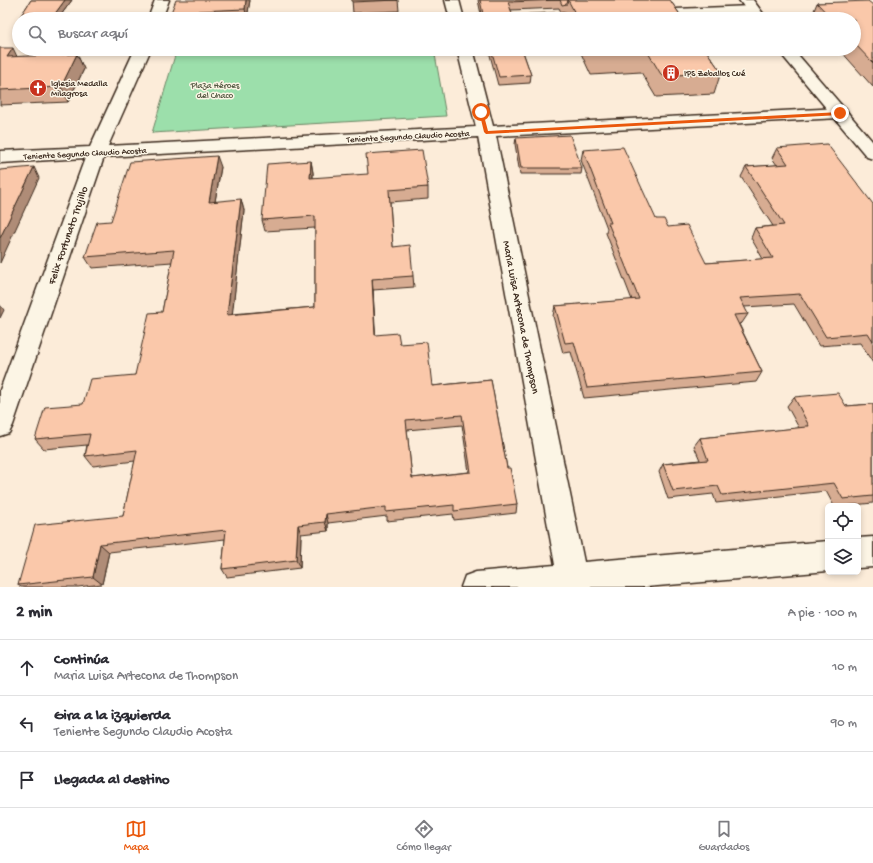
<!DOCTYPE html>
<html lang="es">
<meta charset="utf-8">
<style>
body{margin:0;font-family:"Gochi Hand",sans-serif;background:#f7f7f7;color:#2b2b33}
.controls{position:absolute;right:12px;bottom:12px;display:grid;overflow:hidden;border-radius:6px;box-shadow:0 2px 6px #0003}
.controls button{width:36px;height:36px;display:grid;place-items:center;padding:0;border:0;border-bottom:1px solid #e1e1e2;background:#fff;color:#2b2b33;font:20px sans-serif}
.stop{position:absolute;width:12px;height:12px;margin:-9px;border:3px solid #ea580c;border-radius:50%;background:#fff}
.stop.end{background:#ea580c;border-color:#fff;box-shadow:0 1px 4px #0008}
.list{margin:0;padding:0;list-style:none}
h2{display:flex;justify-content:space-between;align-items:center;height:52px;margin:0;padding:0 16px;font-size:17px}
h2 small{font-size:13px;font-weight:400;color:#7c7c81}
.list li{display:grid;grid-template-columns:26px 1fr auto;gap:12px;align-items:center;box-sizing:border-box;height:56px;padding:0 16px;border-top:1px solid #e1e1e2}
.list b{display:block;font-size:15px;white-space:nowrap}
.list p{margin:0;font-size:13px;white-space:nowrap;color:#7c7c81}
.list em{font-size:13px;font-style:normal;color:#7c7c81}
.icon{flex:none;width:22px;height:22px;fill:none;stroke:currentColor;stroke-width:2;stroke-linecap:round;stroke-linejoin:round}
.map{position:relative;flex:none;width:873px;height:587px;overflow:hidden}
.search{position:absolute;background:#fff;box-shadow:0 2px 6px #0003;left:12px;right:12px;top:12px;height:44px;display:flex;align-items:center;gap:10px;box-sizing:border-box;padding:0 14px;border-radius:22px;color:#7c7c81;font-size:15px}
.sheet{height:220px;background:#fff}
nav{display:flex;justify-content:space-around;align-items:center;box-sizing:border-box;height:56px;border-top:1px solid #e1e1e2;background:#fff;font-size:11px;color:#7c7c81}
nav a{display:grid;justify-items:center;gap:2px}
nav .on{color:#ea580c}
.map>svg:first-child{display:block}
.green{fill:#9cdfab;stroke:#6c8464}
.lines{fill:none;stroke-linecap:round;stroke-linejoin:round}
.street-casing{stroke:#3b2a1e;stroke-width:3}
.secondary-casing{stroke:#3b2a1e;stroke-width:3}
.street{fill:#fcf5e5;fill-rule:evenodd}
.secondary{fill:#fcf5e5;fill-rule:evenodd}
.wall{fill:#d7ac92;stroke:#3b2a1e;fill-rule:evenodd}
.shaded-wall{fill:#af8c77;stroke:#3b2a1e}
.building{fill:#fac8aa;stroke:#3b2a1e;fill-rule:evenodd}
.route{fill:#ea580c}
.labels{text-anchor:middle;stroke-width:3;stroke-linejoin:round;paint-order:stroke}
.far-poi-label{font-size:9px;fill:#3b2a1e;stroke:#fcf5e5;text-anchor:start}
.far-park-label{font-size:9px;fill:#535741;stroke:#fcf5e5}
.far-street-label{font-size:9px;fill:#3b2a1e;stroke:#fcf5e5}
.street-label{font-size:11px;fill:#3b2a1e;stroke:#fcf5e5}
</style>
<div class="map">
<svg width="873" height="587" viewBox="0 0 873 587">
<rect width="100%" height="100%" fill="#fcecd9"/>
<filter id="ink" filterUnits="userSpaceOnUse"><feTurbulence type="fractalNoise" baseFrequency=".025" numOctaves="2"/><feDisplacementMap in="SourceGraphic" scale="8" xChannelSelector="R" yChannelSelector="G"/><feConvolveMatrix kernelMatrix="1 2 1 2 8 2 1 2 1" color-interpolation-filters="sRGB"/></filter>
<g filter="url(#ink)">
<polygon class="green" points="243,49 434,49 446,116 152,133 176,52"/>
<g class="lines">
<defs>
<g id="street">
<polygon points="155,0 169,0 162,19 148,19"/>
<polygon points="445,0 459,0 464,19 450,19"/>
<polygon points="752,6 757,7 759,10 757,13 650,18 645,17 643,14 645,11 650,10"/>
<polygon points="595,12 600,13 602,16 600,19 523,19 525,16 530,15"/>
<polygon points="135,49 151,49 108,146 476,127 457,49 473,49 493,126 840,108 846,109 848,113 846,117 840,118 496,136 584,562 828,541 828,571 646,587 461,587 465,576 476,572 555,565 478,137 104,157 13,425 9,433 0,436 0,390 85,158 0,163 0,151 90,147"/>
<polygon points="873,537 873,567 858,568 858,538"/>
</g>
<g id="secondary">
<polygon points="739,0 753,0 767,19 753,19"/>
<polygon points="777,49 793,49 873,142 873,159 867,157"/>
</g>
</defs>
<use href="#street" class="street-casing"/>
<use href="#secondary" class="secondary-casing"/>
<use href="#street" class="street"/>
<use href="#secondary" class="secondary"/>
</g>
<g class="wall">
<polygon points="31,0 72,0 58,19 21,19 20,17"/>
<polygon points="250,0 247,18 211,19 171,19 170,15"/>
<polygon points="352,0 398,0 399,11 353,13"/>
<polygon points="478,0 670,0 683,19 565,19 566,12 561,12 559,8 511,10 514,19 482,19"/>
<polygon points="817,3 873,5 873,87 839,49 854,49 854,19 812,19 811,18"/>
<polygon points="0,48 17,57 77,54 84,69 68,102 0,105"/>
<polygon points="490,49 522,49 531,75 530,83 498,85 490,55"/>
<polygon points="579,49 705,49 721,72 714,94 656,97 641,72 591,75"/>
<polygon points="516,138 582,168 581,174 520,174 515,144"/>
<polygon points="777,148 873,204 873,363 860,343 819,346 794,304 744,307 748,314 742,323 739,324 762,372 756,382 584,398 571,352 563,353 553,316 555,306 632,300 606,233 607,228 581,160 583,150 656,219 668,227 706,263 763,259 751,238 755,228 773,226 741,177 746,167 777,165 772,158"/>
<path d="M311,161L313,173V178L428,187V199L390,202L393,247L413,276L414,287L373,290L375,335L400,344L432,386L491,380L507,468L517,504L516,513L454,520L453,514L387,521V516L328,523V531L301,534L300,568L227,577L222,569L225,539L109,552L102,584L78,587H21L18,585L123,516L135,461L93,466L85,456L87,445L44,449L35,439L83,404L135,375L162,312L172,262L92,268L85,257L111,221L221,167L215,201L244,210L232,314L315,307V228L265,231L262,220ZM462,425L469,472L412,478L407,430Z"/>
<polygon points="794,397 846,406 873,404 873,503 843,506 834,506 826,491 716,503 713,494 668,499 659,472 663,464 700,460 694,446 700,438 799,428 787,406"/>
</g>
<g class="shaded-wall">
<polygon points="65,0 72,0 58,19 55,19 54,15"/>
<polygon points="246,0 250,0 247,18 245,9"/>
<polygon points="198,11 201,19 199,19 197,14"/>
<polygon points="13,48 20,63 7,57"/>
<polygon points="77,54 84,69 68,102 61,87"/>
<polygon points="217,156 221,167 213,213 209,202"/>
<polygon points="311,161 313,173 312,190 310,178"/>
<polygon points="34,167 39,178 0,263 0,238"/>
<polygon points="241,199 244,210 231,326 227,315"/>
<polygon points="372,279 373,290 376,346 375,335"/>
<polygon points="0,305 4,310 0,318"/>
<polygon points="326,514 328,523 328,531 325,522"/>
<polygon points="298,525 301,534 300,568 296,560"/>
<polygon points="100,544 109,552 102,584 93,577"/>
</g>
<g class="building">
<polygon points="31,0 65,0 54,15 20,17"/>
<polygon points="176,0 246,0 245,9 198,11 197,14 170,15"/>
<polygon points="352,0 398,0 352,2"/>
<polygon points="480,0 576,0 568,0 567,4 562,5 560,0 508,2 514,19 484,19"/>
<polygon points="568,0 670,0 683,19 578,19"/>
<polygon points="868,1 873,5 873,63 854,43 854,19 832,19 817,3"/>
<polygon points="0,48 13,48 7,57 77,54 61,87 0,90"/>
<polygon points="491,49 522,49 531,75 499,77"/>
<polygon points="593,49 705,49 721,72 662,76 647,51 595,54"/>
<polygon points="570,135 582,168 521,168 516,138"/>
<polygon points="827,144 873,204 873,341 868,333 826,337 800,294 740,298 748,314 734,315 762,372 587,388 574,342 565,343 555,306 639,299 608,223 611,223 583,150 623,147 656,219 664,219 668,227 687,225 706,263 773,258 755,228 784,225 746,167 788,164 777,148"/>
<path d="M422,150L428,187L389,190L393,247L410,245L413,276L372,279L375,335L398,333L400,344L427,342L432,386L491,380L507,468H510L517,504L454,511V505L386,512V507L326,514L325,522L298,525L296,560L222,569L226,530L100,544L93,577L18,585L35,525L123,516L137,450L85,456L90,434L35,439L45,407L83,404L90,379L135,375L149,313L162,312L174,250L85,257L97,222L111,221L130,162L217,156L209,202L241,199L227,315L315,307V216L262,220L267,164L311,161L310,178L368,174L366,154ZM462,415L471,472L412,478L406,420Z"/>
<polygon points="34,167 0,238 0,170"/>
<polygon points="838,393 846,406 873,404 873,496 843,499 834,483 722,495 718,486 673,491 663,464 708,460 700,438 806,427 805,426 809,426 794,397"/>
</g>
</g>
<polygon class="route" points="479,111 483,112 488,131 840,112 843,113 840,115 486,134 484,132"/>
<defs>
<symbol id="building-disc" viewBox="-11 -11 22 22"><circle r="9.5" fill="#c8321e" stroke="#fcf5e5"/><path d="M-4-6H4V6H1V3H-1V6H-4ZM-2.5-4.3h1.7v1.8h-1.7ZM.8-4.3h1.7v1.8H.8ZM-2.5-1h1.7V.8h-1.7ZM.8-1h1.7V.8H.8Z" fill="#fff"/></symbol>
<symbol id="church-disc" viewBox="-11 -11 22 22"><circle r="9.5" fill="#c8321e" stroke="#fcf5e5"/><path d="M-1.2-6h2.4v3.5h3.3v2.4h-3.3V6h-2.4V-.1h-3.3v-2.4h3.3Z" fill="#fff"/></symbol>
</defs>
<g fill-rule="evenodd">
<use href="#building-disc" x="661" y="63" width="20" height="20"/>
<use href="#church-disc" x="28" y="78" width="20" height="20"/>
</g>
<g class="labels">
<g class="far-poi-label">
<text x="684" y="76">IPS Zeballos Cué</text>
<text x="51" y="86">Iglesia Medalla<tspan x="51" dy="10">Milagrosa</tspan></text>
</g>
<g class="far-park-label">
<text x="215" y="88">Plaza Héroes<tspan x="215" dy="10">del Chaco</tspan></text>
</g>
<g class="far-street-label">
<text transform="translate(408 136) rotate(-3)" y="3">Teniente Segundo Claudio Acosta</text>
<text transform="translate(85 153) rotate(-3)" y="3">Teniente Segundo Claudio Acosta</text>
</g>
<g class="street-label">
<text transform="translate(67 235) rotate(-71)" y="4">Felix Fortunato Trujillo</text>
<text transform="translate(522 317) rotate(79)" y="4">Maria Luisa Artecona de Thompson</text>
</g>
</g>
</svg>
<div class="controls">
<button><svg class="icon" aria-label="locate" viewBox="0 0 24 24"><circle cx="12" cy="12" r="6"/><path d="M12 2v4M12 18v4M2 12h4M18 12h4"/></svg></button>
<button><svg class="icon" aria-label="layers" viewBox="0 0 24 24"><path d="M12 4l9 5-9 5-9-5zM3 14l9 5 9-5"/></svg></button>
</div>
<div class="stop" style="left:481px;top:112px"></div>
<div class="stop end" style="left:840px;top:113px"></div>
<div class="search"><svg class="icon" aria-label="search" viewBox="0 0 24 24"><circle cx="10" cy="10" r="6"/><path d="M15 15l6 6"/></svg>Buscar aquí</div>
</div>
<section class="sheet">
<h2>2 min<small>A pie · 100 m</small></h2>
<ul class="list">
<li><svg class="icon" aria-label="ahead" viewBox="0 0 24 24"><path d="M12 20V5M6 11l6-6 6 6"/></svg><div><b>Continúa</b><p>Maria Luisa Artecona de Thompson</p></div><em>10 m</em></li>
<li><svg class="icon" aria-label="left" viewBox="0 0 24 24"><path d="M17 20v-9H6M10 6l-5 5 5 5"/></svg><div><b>Gira a la izquierda</b><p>Teniente Segundo Claudio Acosta</p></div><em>90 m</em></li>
<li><svg class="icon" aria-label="arrive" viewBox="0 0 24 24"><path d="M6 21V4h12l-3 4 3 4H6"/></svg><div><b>Llegada al destino</b></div></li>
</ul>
</section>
<nav>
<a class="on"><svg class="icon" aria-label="map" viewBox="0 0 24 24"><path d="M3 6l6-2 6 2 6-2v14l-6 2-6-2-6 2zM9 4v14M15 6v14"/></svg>Mapa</a>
<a><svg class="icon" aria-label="directions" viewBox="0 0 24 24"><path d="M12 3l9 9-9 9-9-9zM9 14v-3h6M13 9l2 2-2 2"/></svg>Cómo llegar</a>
<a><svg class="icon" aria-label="saved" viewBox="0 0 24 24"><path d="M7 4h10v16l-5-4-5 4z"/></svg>Guardados</a>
</nav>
